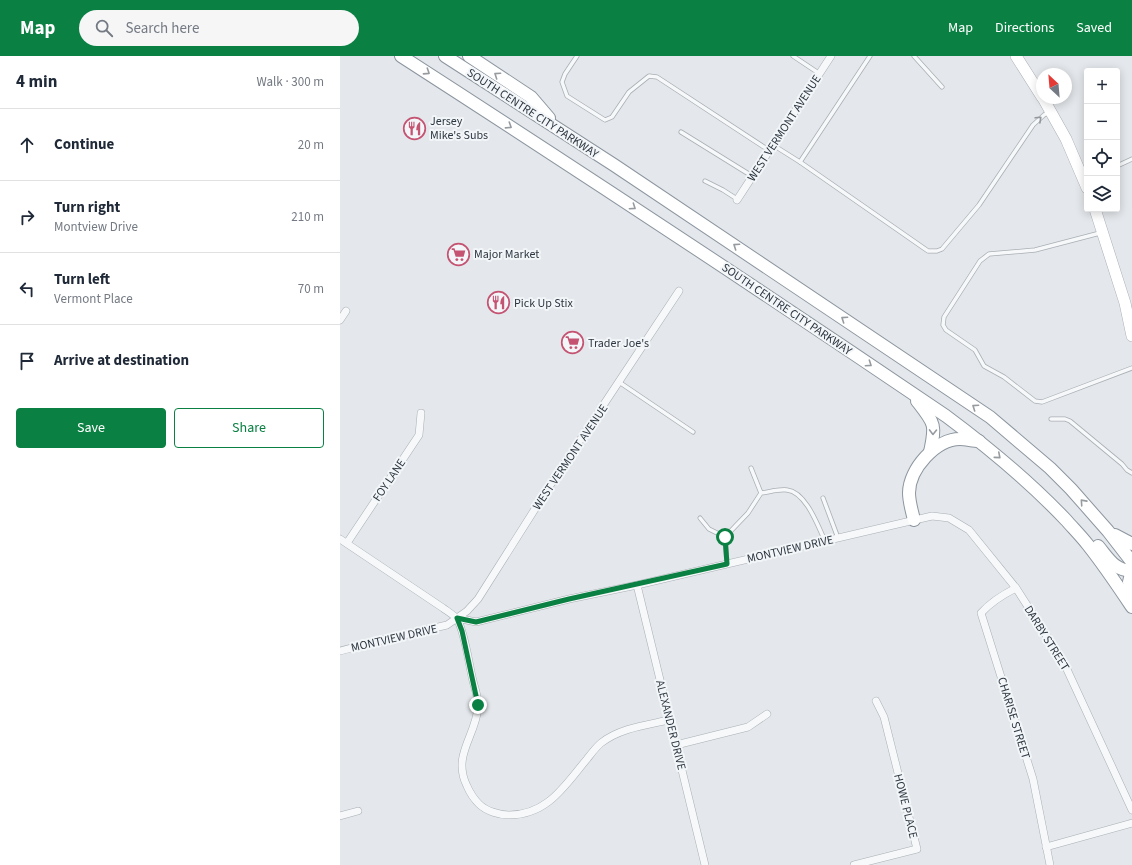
<!DOCTYPE html>
<meta charset="utf-8">
<style>
body{margin:0;font-family:"Source Sans 3",sans-serif;background:#f6f6f7;color:#1f2937}
.controls{position:absolute;right:12px;top:12px;display:grid;overflow:hidden;border-radius:4px;box-shadow:0 2px 10px #0003}
.controls button{width:36px;height:36px;display:grid;place-items:center;padding:0;border:0;border-bottom:1px solid #e0e1e3;background:#fff;color:#1f2937;font:20px sans-serif}
.compass{position:absolute;left:696px;top:12px;width:36px;height:36px;border-radius:50%;background:#fff;box-shadow:0 2px 10px #0003;rotate:334deg}
.stop{position:absolute;width:12px;height:12px;margin:-9px;border:3px solid #0b8043;border-radius:50%;background:#fff}
.stop.end{background:#0b8043;border-color:#fff;box-shadow:0 1px 4px #0008}
.list{margin:0;padding:0;list-style:none}
h2{display:flex;justify-content:space-between;align-items:center;height:52px;margin:0;padding:0 16px;font-size:17px}
h2 small{font-size:13px;font-weight:400;color:#747a83}
.list li{display:grid;grid-template-columns:26px 1fr auto;gap:12px;align-items:center;box-sizing:border-box;height:72px;padding:0 16px;border-top:1px solid #e0e1e3}
.list b{display:block;font-size:15px;white-space:nowrap}
.list p{margin:0;font-size:13px;white-space:nowrap;color:#747a83}
.list em{font-size:13px;font-style:normal;color:#747a83}
.actions{display:flex;gap:8px;padding:12px 16px}
.actions a{flex:1;padding:9px 0;border:1px solid #0b8043;border-radius:4px;text-align:center;font-size:14px;color:#0b8043}
.actions .main{background:#0b8043;color:#fff}
.icon{flex:none;width:22px;height:22px;fill:none;stroke:currentColor;stroke-width:2;stroke-linecap:round;stroke-linejoin:round}
.map{position:relative;flex:none;width:792px;height:809px;overflow:hidden}
header{display:flex;align-items:center;gap:24px;box-sizing:border-box;height:56px;padding:0 20px;background:#0b8043;color:#fff}
header strong{font-size:19px}
nav{display:flex;gap:22px;margin-inline-start:auto;font-size:14px}
.search{width:280px;height:36px;background:#f6f6f7;display:flex;align-items:center;gap:10px;box-sizing:border-box;padding:0 14px;border-radius:22px;color:#747a83;font-size:15px}
main{display:flex}
aside{flex:1;background:#fff}
.map>svg:first-child{display:block}
.lines{fill:none;stroke-linecap:round;stroke-linejoin:round}
.service-casing{stroke:#a9afb5;stroke-width:5}
.minor-casing{stroke:#a9afb5;stroke-width:8}
.secondary-casing{stroke:#a9afb5;stroke-width:12}
.trunk-casing{stroke:#8c96a0;stroke-width:14}
.service{stroke:#f6f8f9;stroke-width:3.5}
.minor{stroke:#f6f8f9;stroke-width:7}
.secondary{stroke:#fff;stroke-width:11}
.trunk{stroke:#fff;stroke-width:12}
.oneway{stroke:#969ba0}
.oneway2{stroke:#92989e}
.route{stroke:#0b8043;stroke-width:5}
.labels{text-anchor:middle;stroke-width:4;stroke-linejoin:round;paint-order:stroke}
.street-label{font-size:12px;fill:#2d3742;stroke:#f3f6f8}
.poi-label{font-size:12px;fill:#2d3742;stroke:#f3f6f8;text-anchor:start}
</style>
<header>
<strong>Map</strong>
<div class="search"><svg class="icon" aria-label="search" viewBox="0 0 24 24"><circle cx="10" cy="10" r="6"/><path d="M15 15l6 6"/></svg>Search here</div>
<nav><a>Map</a><a>Directions</a><a>Saved</a></nav>
</header>
<main>
<aside>
<h2>4 min<small>Walk · 300 m</small></h2>
<ul class="list">
<li><svg class="icon" aria-label="ahead" viewBox="0 0 24 24"><path d="M12 20V5M6 11l6-6 6 6"/></svg><div><b>Continue</b></div><em>20 m</em></li>
<li><svg class="icon" aria-label="right" viewBox="0 0 24 24"><path d="M7 20v-9h11M14 6l5 5-5 5"/></svg><div><b>Turn right</b><p>Montview Drive</p></div><em>210 m</em></li>
<li><svg class="icon" aria-label="left" viewBox="0 0 24 24"><path d="M17 20v-9H6M10 6l-5 5 5 5"/></svg><div><b>Turn left</b><p>Vermont Place</p></div><em>70 m</em></li>
<li><svg class="icon" aria-label="arrive" viewBox="0 0 24 24"><path d="M6 21V4h12l-3 4 3 4H6"/></svg><div><b>Arrive at destination</b></div></li>
</ul>
<div class="actions"><a class="main">Save</a><a>Share</a></div>
</aside>
<div class="map">
<svg width="792" height="809" viewBox="0 0 792 809">
<rect width="100%" height="100%" fill="#e4e7eb"/>
<g class="lines">
<defs>
<g id="service">
<polyline points="237,0 225,18 222,26 227,40 265,64 272,61 289,36 309,20 317,21 430,95"/>
<polyline points="453,0 480,18"/>
<polyline points="574,0 602,31"/>
<polyline points="341,76 412,120"/>
<polyline points="433,89 460,106 588,195 597,195 602,193 639,149 693,69 704,59 709,56"/>
<polyline points="460,106 530,0"/>
<polyline points="777,110 792,103"/>
<polyline points="365,125 383,134 397,143"/>
<polyline points="760,177 695,194 649,198 640,205 604,261 603,269 606,274 635,294 644,310 664,321 695,345 702,346 792,312"/>
<polyline points="279,326 353,376"/>
<polyline points="711,363 725,363 730,365 782,408 787,414 792,417"/>
<path d="M421,437C429,436 439,433 447,434C466,436 478,470 485,485"/>
<polyline points="483,442 498,482"/>
<polyline points="360,462 369,473 385,481"/>
<polyline points="387,508 385,481 408,457 421,437 411,412"/>
</g>
<g id="minor">
<polyline points="397,144 491,0"/>
<polyline points="0,264 6,255"/>
<path d="M0,483L103,552C107,555 114,559 117,563C125,576 129,609 133,625C135,633 139,643 138,652C135,681 112,700 127,730C130,737 134,743 139,748C146,755 159,759 169,759C208,759 225,729 247,703C251,698 256,691 261,687C280,672 307,669 329,664"/>
<polyline points="7,487 79,379 81,357"/>
<polyline points="297,529 365,809"/>
<path d="M676,532C662,539 651,546 641,557L693,723L710,809"/>
<polyline points="117,562 127,555 138,543 207,434 339,235"/>
<polyline points="0,595 38,585 107,569 117,562 136,566 229,543 297,529 592,460 609,462 629,474 676,532 724,607 792,754"/>
<polyline points="336,689 408,671 427,658"/>
<polyline points="0,760 18,755"/>
<polyline points="706,791 792,767"/>
<polyline points="514,809 577,793 544,661 536,645"/>
</g>
<g id="secondary">
<polyline points="676,0 702,41"/>
<polyline points="703,42 726,83 747,132"/>
<polyline points="755,153 785,247 792,280"/>
</g>
<g id="trunk">
<path d="M61,0C244,118 426,238 606,360C649,392 689,425 726,464C733,472 741,480 748,489C764,509 778,530 792,551"/>
<polyline points="105,0 274,109 650,361 710,412 731,433 768,475 792,506"/>
<polyline points="129,0 191,41 209,62"/>
<path d="M577,345C595,368 596,368 590,396"/>
<path d="M574,464C572,455 569,446 569,437C569,413 596,383 620,383C626,383 633,385 639,385"/>
<polyline points="775,479 792,488"/>
<path d="M758,490C769,503 774,514 792,515"/>
<polyline points="792,513 789,526 792,534"/>
</g>
</defs>
<use href="#service" class="service-casing"/>
<use href="#minor" class="minor-casing"/>
<use href="#secondary" class="secondary-casing"/>
<use href="#trunk" class="trunk-casing"/>
<use href="#service" class="service"/>
<use href="#minor" class="minor"/>
<use href="#secondary" class="secondary"/>
<use href="#trunk" class="trunk"/>
</g>
<defs><path id="oneway-chevron" d="M-2-3.5L2.5 0L-2 3.5" fill="none" stroke-width="1.6" stroke-linecap="round" stroke-linejoin="round"/></defs>
<g class="oneway">
<use href="#oneway-chevron" transform="translate(87 16) rotate(33)"/>
<use href="#oneway-chevron" transform="translate(157 19) rotate(-146)"/>
<use href="#oneway-chevron" transform="translate(169 70) rotate(33)"/>
<use href="#oneway-chevron" transform="translate(293 151) rotate(34)"/>
<use href="#oneway-chevron" transform="translate(396 190) rotate(-146)"/>
<use href="#oneway-chevron" transform="translate(504 263) rotate(-146)"/>
<use href="#oneway-chevron" transform="translate(529 308) rotate(34)"/>
<use href="#oneway-chevron" transform="translate(635 351) rotate(-146)"/>
<use href="#oneway-chevron" transform="translate(593 376) rotate(91)"/>
<use href="#oneway-chevron" transform="translate(658 400) rotate(41)"/>
<use href="#oneway-chevron" transform="translate(743 446) rotate(-132)"/>
</g>
<use class="oneway2" href="#oneway-chevron" transform="translate(699 63) rotate(-43)"/>
<g class="lines">
<polyline class="route" points="138,649 122,575 117,562 136,566 229,543 387,508 385,481"/>
</g>
<defs>
<symbol id="restaurant-ring" viewBox="-11 -11 22 22"><circle r="9.5" fill="#f3f6f8" stroke="#c55372" stroke-width="1.5"/><path d="M-5-6h1v4h1v-4h1v4h1v-4h1v5L-1.5 .5V6h-2V.5L-5-1ZM5-6V6H3V1.5H1.5Q1.5-4 5-6Z" fill="#c55372"/></symbol>
<symbol id="supermarket-ring" viewBox="-11 -11 22 22"><circle r="9.5" fill="#f3f6f8" stroke="#c55372" stroke-width="1.5"/><path d="M-6-5.5h2.5l.6 2H6L4.5 2H-2.5L-4.4-4H-6ZM-1.5 3.2a1.3 1.3 0 1 0 .1 0ZM3 3.2a1.3 1.3 0 1 0 .1 0Z" fill="#c55372"/></symbol>
</defs>
<g fill-rule="evenodd">
<use href="#restaurant-ring" x="62" y="60" width="25" height="25"/>
<use href="#supermarket-ring" x="106" y="186" width="25" height="25"/>
<use href="#restaurant-ring" x="146" y="234" width="25" height="25"/>
<use href="#supermarket-ring" x="220" y="274" width="25" height="25"/>
</g>
<g class="labels">
<g class="street-label">
<text transform="translate(193 57) rotate(33)" y="4">SOUTH CENTRE CITY PARKWAY</text>
<text transform="translate(444 72) rotate(-57)" y="4">WEST VERMONT AVENUE</text>
<text transform="translate(447 253) rotate(34)" y="4">SOUTH CENTRE CITY PARKWAY</text>
<text transform="translate(230 401) rotate(-56)" y="4">WEST VERMONT AVENUE</text>
<text transform="translate(49 424) rotate(-56)" y="4">FOY LANE</text>
<text transform="translate(450 493) rotate(-13)" y="4">MONTVIEW DRIVE</text>
<text transform="translate(54 582) rotate(-13)" y="4">MONTVIEW DRIVE</text>
<text transform="translate(707 582) rotate(58)" y="4">DARBY STREET</text>
<text transform="translate(674 662) rotate(73)" y="4">CHARISE STREET</text>
<text transform="translate(331 669) rotate(76)" y="4">ALEXANDER DRIVE</text>
<text transform="translate(566 750) rotate(76)" y="4">HOWE PLACE</text>
</g>
<g class="poi-label">
<text x="90" y="69">Jersey<tspan x="90" dy="14">Mike's Subs</tspan></text>
<text x="134" y="202">Major Market</text>
<text x="174" y="251">Pick Up Stix</text>
<text x="248" y="291">Trader Joe's</text>
</g>
</g>
</svg>
<div class="controls">
<button>+</button>
<button>−</button>
<button><svg class="icon" aria-label="locate" viewBox="0 0 24 24"><circle cx="12" cy="12" r="6"/><path d="M12 2v4M12 18v4M2 12h4M18 12h4"/></svg></button>
<button><svg class="icon" aria-label="layers" viewBox="0 0 24 24"><path d="M12 4l9 5-9 5-9-5zM3 14l9 5 9-5"/></svg></button>
</div>
<svg class="compass" viewBox="-18 -18 36 36"><path d="M0-13l5 13h-10z" fill="#e53935"/><path d="M0 13l5-13h-10z" fill="#747a83"/></svg>
<div class="stop" style="left:385px;top:481px"></div>
<div class="stop end" style="left:138px;top:649px"></div>
</div>
</main>
